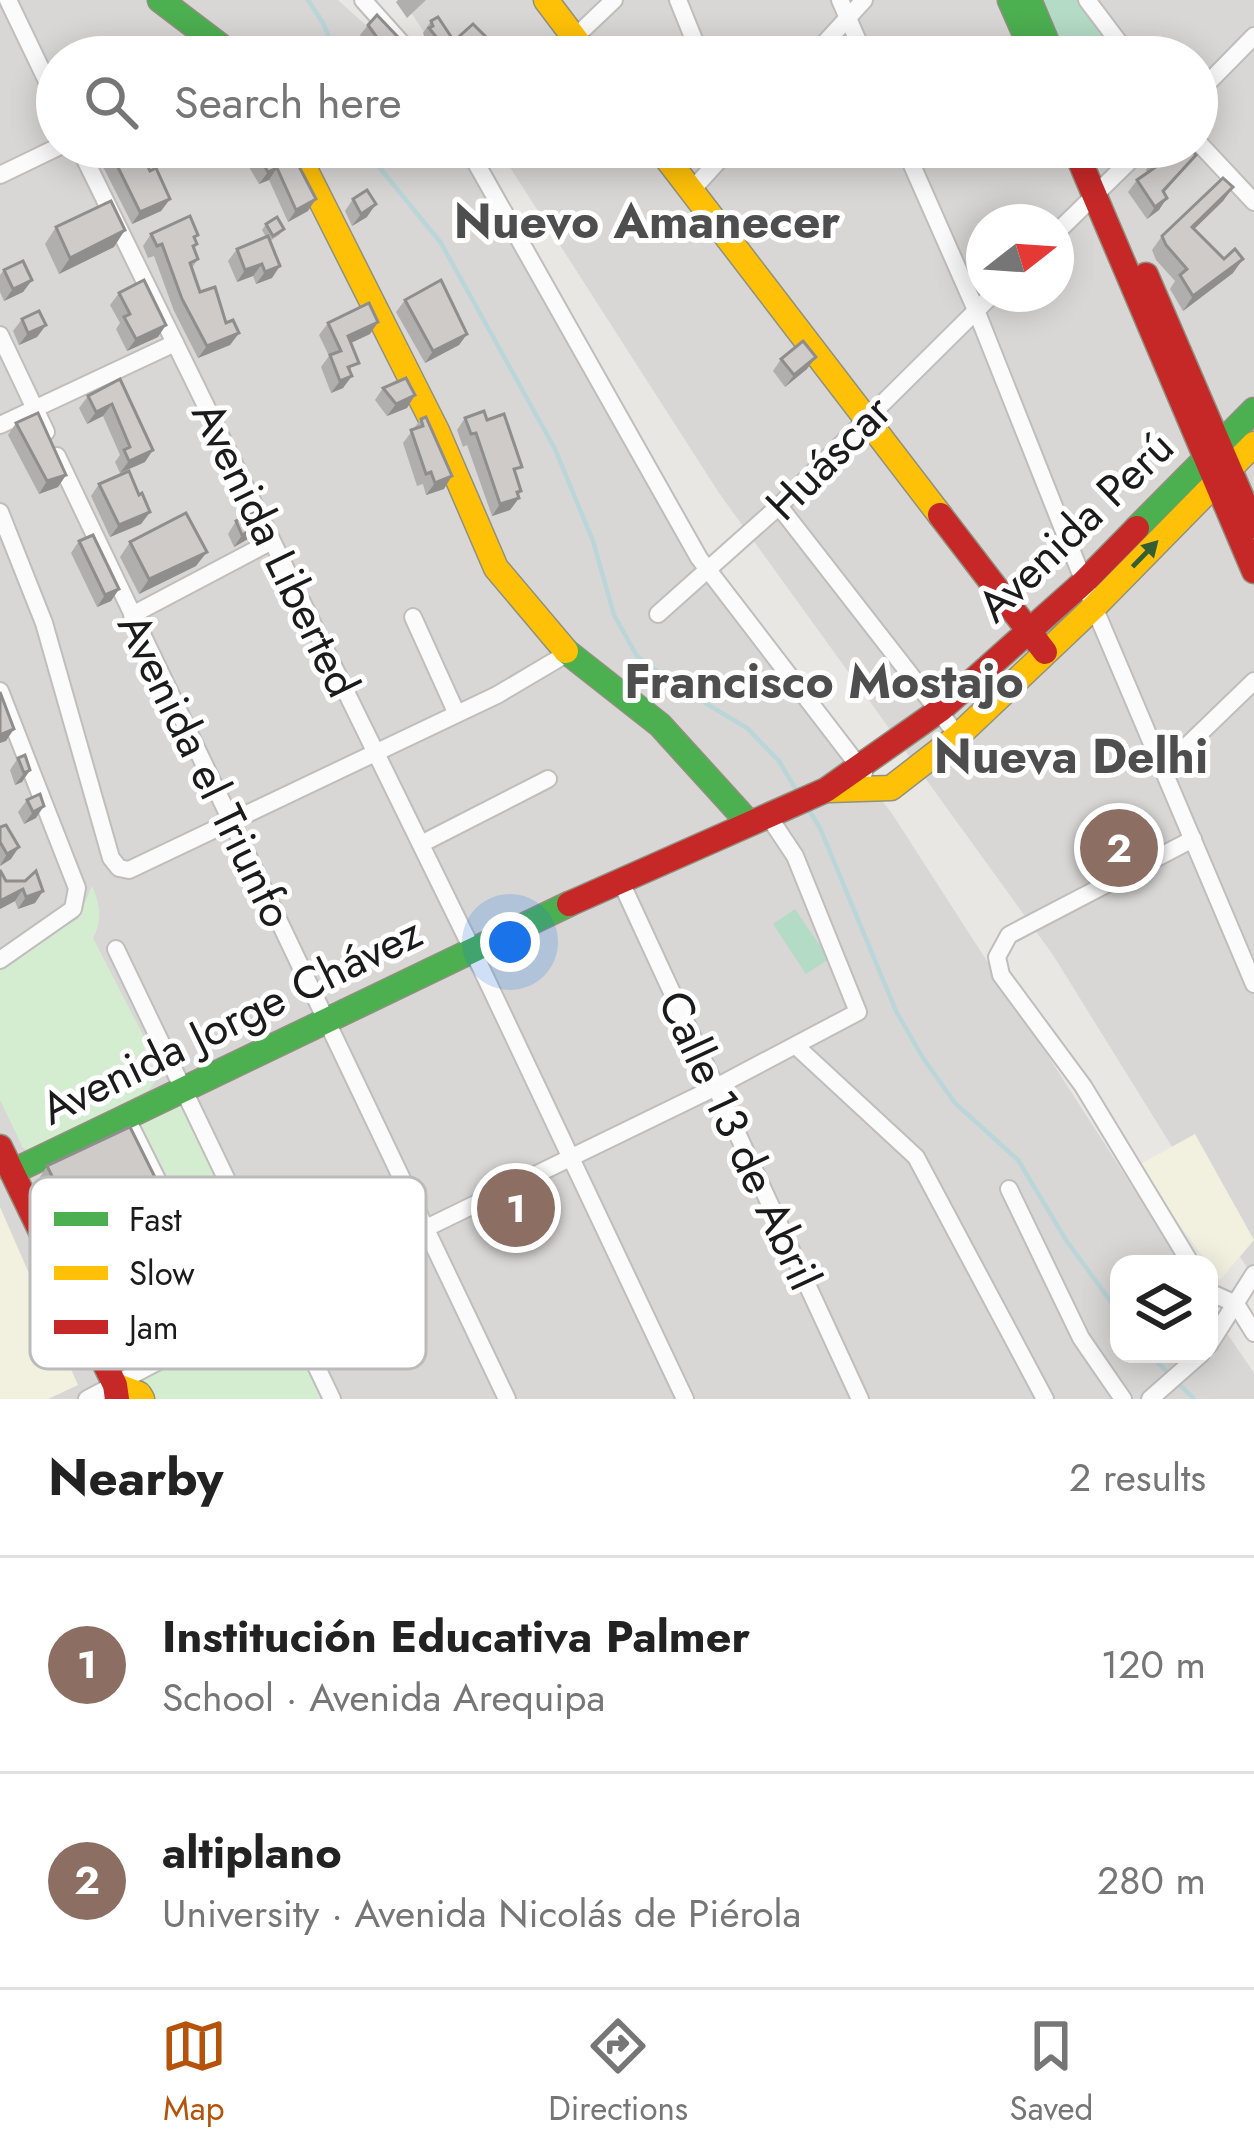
<!DOCTYPE html>
<meta charset="utf-8">
<style>
body{margin:0;font-family:Jost,sans-serif;background:#f6f6f6;color:#222}
.controls{position:absolute;right:36px;bottom:36px;display:grid;overflow:hidden;border-radius:24px;box-shadow:0 6px 30px #0003}
.controls button{width:108px;height:108px;display:grid;place-items:center;padding:0;border:0;border-bottom:3px solid #e0e0e0;background:#fff;color:#222;font:60px sans-serif}
.compass{position:absolute;left:966px;top:204px;width:108px;height:108px;border-radius:50%;background:#fff;box-shadow:0 6px 30px #0003;rotate:73deg}
.you{position:absolute;left:510px;top:942px;width:42px;height:42px;margin:-30px;border:9px solid #fff;border-radius:50%;background:#1a73e8;box-shadow:0 0 0 18px #1a73e833}
.badge{display:grid;place-items:center;width:78px;height:78px;border-radius:50%;background:#b45309;color:#fff;font-size:39px;font-weight:700}
.pin{position:absolute;translate:-50% -50%;border:6px solid #fff;box-shadow:0 3px 12px #0006}
.list{margin:0;padding:0;list-style:none}
h2{display:flex;justify-content:space-between;align-items:center;height:156px;margin:0;padding:0 48px;font-size:51px}
h2 small{font-size:39px;font-weight:400;color:#767676}
.list li{display:grid;grid-template-columns:78px 1fr auto;gap:36px;align-items:center;box-sizing:border-box;height:216px;padding:0 48px;border-top:3px solid #e0e0e0}
.list b{display:block;font-size:45px;white-space:nowrap}
.list p{margin:0;font-size:39px;white-space:nowrap;color:#767676}
.list em{font-size:39px;font-style:normal;color:#767676}
.icon{flex:none;width:66px;height:66px;fill:none;stroke:currentColor;stroke-width:2;stroke-linecap:round;stroke-linejoin:round}
.map{position:relative;flex:none;width:1254px;height:1399px;overflow:hidden}
.search{position:absolute;background:#fff;box-shadow:0 6px 30px #0003;left:36px;right:36px;top:36px;height:132px;display:flex;align-items:center;gap:30px;box-sizing:border-box;padding:0 42px;border-radius:66px;color:#767676;font-size:45px}
.sheet{height:588px;background:#fff}
nav{display:flex;justify-content:space-around;align-items:center;box-sizing:border-box;height:168px;border-top:3px solid #e0e0e0;background:#fff;font-size:33px;color:#767676}
nav a{display:grid;justify-items:center;gap:6px}
nav .on{color:#b45309}
.map>svg:first-child{display:block}
.residential{fill:#d8d7d5;fill-rule:evenodd}
.education{fill:#f2f0df}
.park{fill:#d4edd1}
.pitch{fill:#b4dbc6}
.lines{fill:none;stroke-linecap:round;stroke-linejoin:round}
.stream{stroke:#bbd6d9;stroke-width:4.5}
.street-casing{stroke:#bfbebc;stroke-width:20}
.fast-casing{stroke:#90907f;stroke-width:27}
.slow-casing{stroke:#90907f;stroke-width:27}
.jam-casing{stroke:#90907f;stroke-width:27}
.street{stroke:#fcfbfb;stroke-width:16}
.fast{stroke:#4caf50;stroke-width:24}
.slow{stroke:#ffc107;stroke-width:24}
.jam{stroke:#c62828;stroke-width:24}
.wall{fill:#b1afad;fill-rule:evenodd}
.shaded-wall{fill:#908e8d}
.building{fill:#cecbc9;stroke:#908e8d;stroke-width:3;fill-rule:evenodd}
.oneway{fill:#315e33}
.labels{text-anchor:middle;stroke-width:10;stroke-linejoin:round;paint-order:stroke}
.street-label{font-size:45px;fill:#1b1b1b;stroke:#fff}
.neighbourhood-label{font-size:48px;font-weight:bold;fill:#4e4e4e;stroke:#fff}
.key{fill:#fff;stroke:#bbb;stroke-width:3}
.key-label{font-size:33px;fill:#1b1b1b}
</style>
<div class="map">
<svg width="1254" height="1399" viewBox="0 0 1254 1399">
<rect width="100%" height="100%" fill="#e9e7e4"/>
<g class="residential">
<polygon points="0,0 338,0 401,57 57,57 57,147 459,147 716,595 891,812 1182,1264 1119,1264 1119,1354 1209,1354 1209,1307 1254,1373 1254,1399 0,1399"/>
<path d="M403,0H1254V1279L1053,955L719,493L497,147H1197V57H440ZM984,222H1056V294H984Z"/>
</g>
<g class="education">
<polygon points="1195,1134 1254,1240 1220,1280 1137,1166"/>
<polygon points="0,1207 78,1385 48,1399 0,1399"/>
</g>
<g class="park">
<path d="M92,886C100,904 103,920 93,938L162,1072L149,1090L30,1151L23,1148L0,1100V961L78,919Z"/>
<polygon points="184,1101 272,1285 229,1307 136,1125"/>
<polygon points="281,1314 322,1399 150,1399 141,1381"/>
</g>
<g class="pitch">
<polygon points="1036,0 1078,0 1120,57 1061,57"/>
<polygon points="795,909 829,959 806,974 773,924"/>
</g>
<g class="lines">
<g class="stream">
<polyline points="308,0 323,23 337,57"/>
<polyline points="369,147 375,162 441,243 555,449 593,541 614,615 637,656 680,688 747,728 779,761 798,793"/>
<polyline points="807,807 820,828 896,1011 923,1058 955,1103 1018,1160 1066,1240 1119,1313"/>
<polyline points="1149,1354 1169,1374"/>
<polyline points="1177,1382 1194,1399"/>
</g>
<defs>
<g id="street">
<polyline points="8,0 57,102"/>
<polyline points="363,0 414,57"/>
<polyline points="678,0 701,57"/>
<polyline points="840,0 865,57"/>
<polyline points="1087,0 1130,57"/>
<polyline points="574,38 614,0"/>
<polyline points="812,57 864,0"/>
<polyline points="1197,94 1254,36"/>
<polyline points="1197,141 1254,202"/>
<polyline points="79,147 473,951 685,1399"/>
<polyline points="467,147 699,558 864,773"/>
<polyline points="904,147 976,310 1094,607 1254,984"/>
<polyline points="0,175 58,147"/>
<polyline points="691,191 731,147"/>
<polyline points="1056,233 1144,147"/>
<polyline points="0,335 46,432"/>
<polyline points="0,425 175,343"/>
<polyline points="57,456 507,1399"/>
<polyline points="779,506 958,736"/>
<polyline points="0,512 44,623 111,858 119,868 129,870 497,695 568,653"/>
<polyline points="658,614 779,506 993,294"/>
<polyline points="132,615 272,541"/>
<polyline points="413,617 456,712"/>
<polyline points="0,691 77,888 73,909 0,960"/>
<polyline points="1164,768 1254,681"/>
<polyline points="421,844 548,779"/>
<polyline points="620,880 860,1399"/>
<polyline points="116,949 332,1399"/>
<polyline points="796,1046 916,1157 1045,1399"/>
<polyline points="126,1117 229,1324"/>
<polyline points="1009,1189 1081,1338 1123,1399"/>
<polyline points="1191,1264 1083,1086 1001,975 997,957 1009,935 1193,839"/>
<polyline points="1209,1292 1236,1304 1254,1333"/>
<polyline points="1209,1345 1254,1274"/>
<polyline points="87,1399 229,1324 716,1087 858,1012 795,856 767,814"/>
<polyline points="1150,1399 1201,1354"/>
</g>
<g id="fast">
<polyline points="160,0 235,57"/>
<polyline points="1010,0 1035,57"/>
<polyline points="1029,0 1053,57"/>
<polyline points="1137,528 1254,410"/>
<polyline points="566,651 660,725 749,823"/>
<polyline points="12,1172 569,904"/>
</g>
<g id="slow">
<polyline points="546,0 589,57"/>
<polyline points="294,147 437,431 496,568 566,651"/>
<polyline points="658,147 940,515"/>
<polyline points="829,790 891,788 958,736 1094,607 1254,444"/>
<polyline points="115,1385 139,1394 142,1399"/>
</g>
<g id="jam">
<polyline points="1074,147 1254,571"/>
<polyline points="1146,275 1254,526"/>
<polyline points="940,515 1045,652"/>
<polyline points="569,904 826,790 940,710 1084,582 1137,528"/>
<polyline points="0,1147 115,1385 117,1399"/>
</g>
</defs>
<use href="#street" class="street-casing"/>
<use href="#fast" class="fast-casing"/>
<use href="#slow" class="slow-casing"/>
<use href="#jam" class="jam-casing"/>
<use href="#street" class="street"/>
<use href="#fast" class="fast"/>
<use href="#slow" class="slow"/>
<use href="#jam" class="jam"/>
</g>
<g class="wall">
<polygon points="398,0 426,0 407,18 396,2"/>
<polygon points="431,21 454,41 500,57 434,57 421,40 424,36 423,33"/>
<polygon points="368,25 417,57 376,57 360,35"/>
<polygon points="96,147 133,147 170,199 161,211 132,224 94,149"/>
<polygon points="199,147 229,147 215,156 213,152 205,157"/>
<polygon points="237,147 289,147 308,211 288,222 269,180 259,184"/>
<polygon points="1196,155 1164,193 1159,210 1147,219 1128,192 1137,180 1147,172 1146,170 1154,158"/>
<polygon points="1233,187 1223,201 1194,229 1233,273 1183,311 1170,289 1175,281 1156,260 1152,250 1162,236"/>
<polygon points="353,199 367,217 352,226 345,211"/>
<polygon points="266,224 284,229 279,235 270,241 272,278 256,284 253,276 237,282 228,261 237,249 266,237 262,230"/>
<polygon points="56,227 114,247 59,274 45,244"/>
<polygon points="151,234 195,240 197,244 194,249 198,259 192,268 200,292 226,323 239,333 230,345 198,358 174,311 154,256 148,258 143,246"/>
<polygon points="4,270 32,280 23,292 4,301 0,292 0,275"/>
<polygon points="119,293 158,337 127,351 116,329 120,323 110,305"/>
<polygon points="405,300 467,334 459,345 425,363 396,312"/>
<polygon points="22,319 46,325 37,337 19,345 13,331"/>
<polygon points="378,322 370,334 351,343 351,374 343,388 331,393 321,367 329,356 319,335 328,323"/>
<polygon points="781,359 807,369 785,387 773,371"/>
<polygon points="120,379 145,462 120,473 115,462 120,455 103,416 87,424 79,408 88,396"/>
<polygon points="383,388 415,395 407,408 387,416 375,400"/>
<polygon points="465,418 487,420 516,476 521,491 518,495 519,498 510,510 492,516 467,445 463,447 457,430"/>
<polygon points="421,419 444,489 426,495 423,484 417,486 403,443"/>
<polygon points="16,423 66,475 58,487 39,494 8,435"/>
<polygon points="99,484 139,495 150,512 141,524 110,537 91,496"/>
<polygon points="236,521 264,523 255,535 234,547 228,534"/>
<polygon points="79,541 119,589 111,601 97,607 71,553"/>
<polygon points="130,542 196,566 139,594 120,557"/>
<polygon points="18,758 30,770 22,782 15,785 10,770"/>
<polygon points="27,800 36,818 24,824 18,812"/>
<polygon points="0,827 11,859 0,866"/>
<polygon points="0,870 6,881 43,891 35,903 18,909 15,901 0,909"/>
<path d="M130,1127L212,1306L205,1319L157,1338L153,1343L127,1356L96,1284L93,1285L40,1177L47,1166ZM157,1258L165,1274L151,1281L144,1263Z"/>
</g>
<g class="shaded-wall">
<polygon points="277,168 269,180 259,184 268,172"/>
<polygon points="1233,187 1223,201 1182,241 1192,227"/>
<polygon points="1167,198 1159,210 1147,219 1155,207"/>
<polygon points="170,199 161,211 132,224 140,212"/>
<polygon points="316,199 308,211 288,222 296,210"/>
<polygon points="376,204 367,217 352,226 361,214"/>
<polygon points="125,230 114,247 59,274 70,258"/>
<polygon points="1243,259 1233,273 1183,311 1193,296"/>
<polygon points="262,264 253,276 237,282 245,270"/>
<polygon points="280,266 272,278 256,284 265,272"/>
<polygon points="32,280 23,292 4,301 13,289"/>
<polygon points="378,322 370,334 340,348 348,336"/>
<polygon points="46,325 37,337 19,345 28,333"/>
<polygon points="166,325 158,337 127,351 136,339"/>
<polygon points="239,333 230,345 198,358 207,346"/>
<polygon points="467,334 459,345 425,363 433,351"/>
<polygon points="816,357 807,369 785,387 794,375"/>
<polygon points="352,376 343,388 331,393 340,381"/>
<polygon points="415,395 407,408 387,416 396,404"/>
<polygon points="112,404 103,416 87,424 96,412"/>
<polygon points="153,450 145,462 120,473 129,461"/>
<polygon points="66,475 58,487 39,494 47,481"/>
<polygon points="452,476 444,489 426,495 435,483"/>
<polygon points="521,491 515,499 519,498 510,510 492,516 500,504"/>
<polygon points="150,512 141,524 110,537 119,525"/>
<polygon points="264,523 255,535 234,547 242,535"/>
<polygon points="207,552 196,566 139,594 149,579"/>
<polygon points="119,589 111,601 97,607 105,595"/>
<polygon points="14,729 6,741 0,743 0,735"/>
<polygon points="30,770 22,782 15,785 24,773"/>
<polygon points="44,806 36,818 24,824 33,812"/>
<polygon points="19,847 11,859 0,866 7,854"/>
<polygon points="23,889 15,901 0,909 0,901"/>
<polygon points="43,891 35,903 18,909 26,897"/>
<polygon points="164,1247 157,1258 134,1266 142,1255"/>
<polygon points="216,1300 205,1319 157,1338 153,1343 127,1356 135,1345 159,1329"/>
</g>
<g class="building">
<polygon points="377,15 417,57 391,57 368,25"/>
<polygon points="438,17 454,41 473,24 494,45 500,57 449,57 442,44 429,28 433,26 431,21"/>
<polygon points="108,147 133,147 136,155 141,152 150,171 156,168 170,199 140,212"/>
<polygon points="253,147 289,147 316,199 296,210 277,168 268,172"/>
<polygon points="1165,147 1188,147 1196,155 1163,191 1167,198 1155,207 1137,180 1160,164 1154,158"/>
<polygon points="1223,178 1233,187 1192,227 1224,259 1235,249 1243,259 1193,296 1180,275 1187,269 1166,245 1162,236"/>
<polygon points="367,190 376,204 361,214 353,199"/>
<polygon points="111,201 125,230 70,258 56,227"/>
<polygon points="190,216 198,235 194,237 197,244 193,246 198,259 190,263 200,292 215,287 226,323 233,320 239,333 207,346 182,299 162,244 157,246 151,234"/>
<polygon points="277,217 284,229 273,236 266,224"/>
<polygon points="268,236 280,266 265,272 262,264 245,270 237,249"/>
<polygon points="23,261 32,280 13,289 4,270"/>
<polygon points="144,280 166,325 136,339 124,317 130,314 119,293"/>
<polygon points="441,280 467,334 433,351 405,300"/>
<polygon points="369,303 378,322 348,336 359,363 348,367 352,376 340,381 330,355 341,351 328,323"/>
<polygon points="39,311 46,325 28,333 22,319"/>
<polygon points="803,341 816,357 794,375 781,359"/>
<polygon points="406,378 415,395 396,404 383,388"/>
<polygon points="120,379 153,450 129,461 124,450 130,447 112,404 96,412 88,396"/>
<polygon points="484,411 487,420 504,414 522,467 514,469 521,491 517,492 519,498 500,504 476,433 471,434 465,418"/>
<polygon points="38,413 66,475 47,481 16,423"/>
<polygon points="426,417 452,476 435,483 431,472 426,474 411,430 423,426 421,419"/>
<polygon points="129,471 139,495 142,493 150,512 119,525 99,484"/>
<polygon points="258,511 264,523 242,535 236,521"/>
<polygon points="186,513 207,552 149,579 130,542"/>
<polygon points="93,535 119,589 105,595 79,541"/>
<polygon points="0,692 14,729 0,735"/>
<polygon points="25,755 30,770 24,773 18,758"/>
<polygon points="40,794 44,806 33,812 27,800"/>
<polygon points="6,825 19,847 7,854 0,842 0,827"/>
<polygon points="0,870 6,881 25,881 36,871 43,891 26,897 23,889 0,901"/>
<path d="M130,1127L216,1300L210,1303L212,1308L159,1329L160,1332L135,1345L104,1273L100,1274L47,1166ZM164,1247L175,1268L151,1281L142,1255Z"/>
</g>
<defs><path id="oneway-solid" d="M-6-.8H1V-3.2L6.5 0L1 3.2V.8H-6Z" transform="scale(3)"/></defs>
<use class="oneway" href="#oneway-solid" transform="translate(1145 554) rotate(-46)"/>
<g class="labels">
<g class="street-label">
<text transform="translate(828 457) rotate(-45)" y="16">Huáscar</text>
<text transform="translate(1075 526) rotate(-44)" y="16">Avenida Perú</text>
<text transform="translate(276 549) rotate(64)" y="16">Avenida Liberted</text>
<text transform="translate(206 770) rotate(64)" y="16">Avenida el Triunfo</text>
<text transform="translate(231 1020) rotate(-26)" y="16">Avenida Jorge Chávez</text>
<text transform="translate(740 1140) rotate(65)" y="16">Calle 13 de Abril</text>
</g>
<g class="neighbourhood-label">
<text x="647" y="238">Nuevo Amanecer</text>
<text x="824" y="698">Francisco Mostajo</text>
<text x="1071" y="773">Nueva Delhi</text>
</g>
</g>
<rect x="30" y="1177" width="396" height="192" rx="18" class="key"/>
<rect x="54" y="1212" width="54" height="14" fill="#4caf50"/>
<rect x="54" y="1266" width="54" height="14" fill="#ffc107"/>
<rect x="54" y="1320" width="54" height="14" fill="#c62828"/>
<g class="key-label">
<text x="129" y="1231">Fast</text>
<text x="129" y="1285">Slow</text>
<text x="129" y="1339">Jam</text>
</g>
</svg>
<div class="controls">
<button><svg class="icon" aria-label="layers" viewBox="0 0 24 24"><path d="M12 4l9 5-9 5-9-5zM3 14l9 5 9-5"/></svg></button>
</div>
<svg class="compass" viewBox="-18 -18 36 36"><path d="M0-13l5 13h-10z" fill="#e53935"/><path d="M0 13l5-13h-10z" fill="#767676"/></svg>
<div class="you"></div>
<div class="pin badge" style="left:516px;top:1208px;background:#8d6e63">1</div>
<div class="pin badge" style="left:1119px;top:848px;background:#8d6e63">2</div>
<div class="search"><svg class="icon" aria-label="search" viewBox="0 0 24 24"><circle cx="10" cy="10" r="6"/><path d="M15 15l6 6"/></svg>Search here</div>
</div>
<section class="sheet">
<h2>Nearby<small>2 results</small></h2>
<ul class="list">
<li><span class="badge" style="background:#8d6e63">1</span><div><b>Institución Educativa Palmer</b><p>School · Avenida Arequipa</p></div><em>120 m</em></li>
<li><span class="badge" style="background:#8d6e63">2</span><div><b>altiplano</b><p>University · Avenida Nicolás de Piérola</p></div><em>280 m</em></li>
</ul>
</section>
<nav>
<a class="on"><svg class="icon" aria-label="map" viewBox="0 0 24 24"><path d="M3 6l6-2 6 2 6-2v14l-6 2-6-2-6 2zM9 4v14M15 6v14"/></svg>Map</a>
<a><svg class="icon" aria-label="directions" viewBox="0 0 24 24"><path d="M12 3l9 9-9 9-9-9zM9 14v-3h6M13 9l2 2-2 2"/></svg>Directions</a>
<a><svg class="icon" aria-label="saved" viewBox="0 0 24 24"><path d="M7 4h10v16l-5-4-5 4z"/></svg>Saved</a>
</nav>
